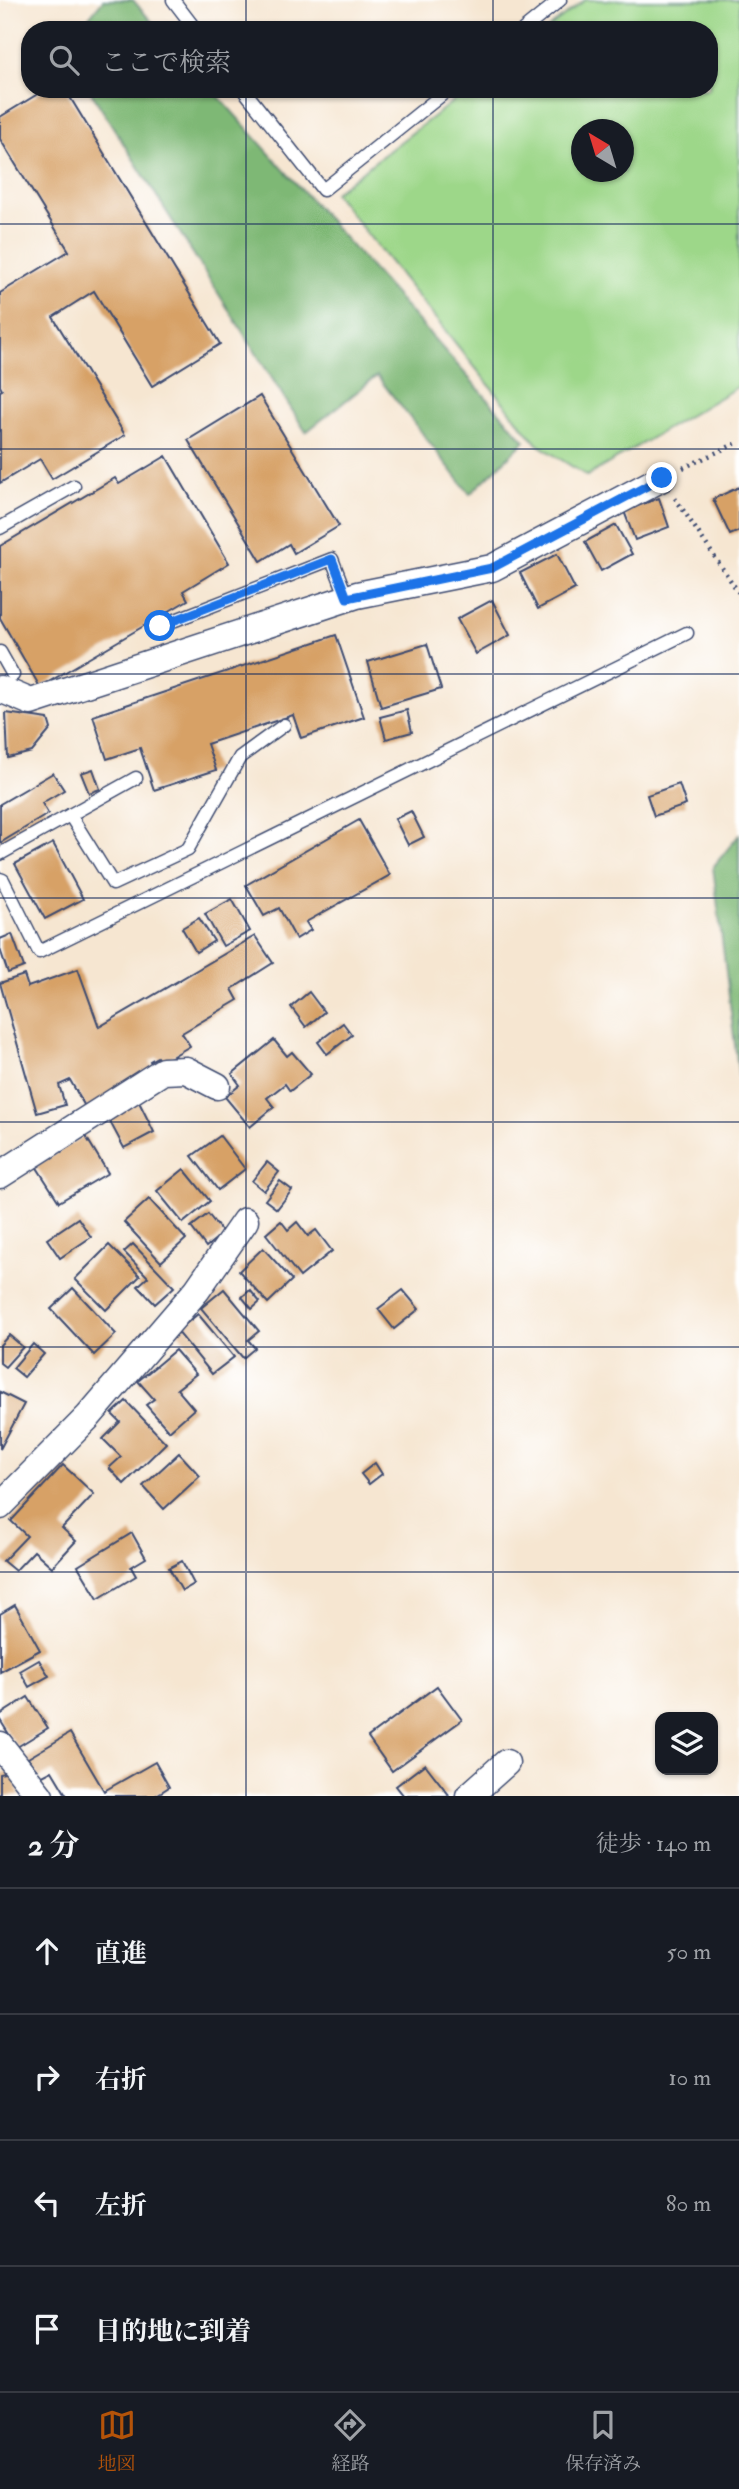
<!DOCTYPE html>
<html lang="ja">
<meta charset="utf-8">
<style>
body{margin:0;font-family:"IM FELL Double Pica","Noto Serif JP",serif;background:#20242c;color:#f1f3f6}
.controls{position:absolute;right:21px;bottom:21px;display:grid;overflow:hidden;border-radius:14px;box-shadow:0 2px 5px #0004}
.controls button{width:63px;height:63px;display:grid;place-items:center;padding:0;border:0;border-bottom:2px solid #363941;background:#171b24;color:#f1f3f6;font:35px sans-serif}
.compass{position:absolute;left:571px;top:119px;width:63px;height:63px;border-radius:50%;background:#171b24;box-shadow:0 2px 5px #0004;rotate:322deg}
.stop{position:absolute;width:21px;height:21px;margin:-16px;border:5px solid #1a73e8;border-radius:50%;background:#fff}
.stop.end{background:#1a73e8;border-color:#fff;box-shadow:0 2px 7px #0008}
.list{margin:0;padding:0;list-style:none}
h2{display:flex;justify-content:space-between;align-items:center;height:91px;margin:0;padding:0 28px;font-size:30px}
h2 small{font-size:23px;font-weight:400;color:#9ea1a6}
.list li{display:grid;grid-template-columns:46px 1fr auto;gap:21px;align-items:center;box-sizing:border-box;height:126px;padding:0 28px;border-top:2px solid #363941}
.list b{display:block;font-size:26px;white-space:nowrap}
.list em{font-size:23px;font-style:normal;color:#9ea1a6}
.icon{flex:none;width:38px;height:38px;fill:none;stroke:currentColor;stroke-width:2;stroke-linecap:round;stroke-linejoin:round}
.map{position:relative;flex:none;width:739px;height:1796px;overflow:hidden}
.search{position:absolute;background:#171b24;box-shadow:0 2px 5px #0004;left:21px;right:21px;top:21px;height:77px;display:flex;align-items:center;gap:18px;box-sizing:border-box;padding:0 24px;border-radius:28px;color:#9ea1a6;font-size:26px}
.sheet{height:595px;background:#171b24}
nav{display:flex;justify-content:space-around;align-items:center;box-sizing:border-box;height:98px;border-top:2px solid #363941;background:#171b24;font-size:19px;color:#9ea1a6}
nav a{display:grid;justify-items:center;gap:4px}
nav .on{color:#b45309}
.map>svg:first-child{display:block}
.green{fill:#9dd789;stroke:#5c8374;stroke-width:2;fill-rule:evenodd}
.forest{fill:#7eb875;stroke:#4c746a;stroke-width:2}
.building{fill:#d7a166}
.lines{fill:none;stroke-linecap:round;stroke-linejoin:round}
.lane-casing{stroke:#3c4a6f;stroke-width:15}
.street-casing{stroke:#3c4a6f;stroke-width:29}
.path{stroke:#3c4a6f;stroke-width:4.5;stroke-dasharray:2 5;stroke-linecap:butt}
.lane{stroke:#fff;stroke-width:12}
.street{stroke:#fff;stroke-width:26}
.route{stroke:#1a73e8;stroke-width:9}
.grid{fill:none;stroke:#1b2f5e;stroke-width:2;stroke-opacity:0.55}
</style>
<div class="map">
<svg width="739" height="1796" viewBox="0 0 739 1796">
<rect width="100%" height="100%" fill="#fff"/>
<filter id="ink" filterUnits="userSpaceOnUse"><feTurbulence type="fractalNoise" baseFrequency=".0143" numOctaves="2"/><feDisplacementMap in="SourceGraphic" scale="14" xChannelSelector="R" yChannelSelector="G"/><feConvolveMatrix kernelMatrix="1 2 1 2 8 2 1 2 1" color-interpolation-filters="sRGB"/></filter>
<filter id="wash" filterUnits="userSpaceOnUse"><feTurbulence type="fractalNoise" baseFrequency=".00686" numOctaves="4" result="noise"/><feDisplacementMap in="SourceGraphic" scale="28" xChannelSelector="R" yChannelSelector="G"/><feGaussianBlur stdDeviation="1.57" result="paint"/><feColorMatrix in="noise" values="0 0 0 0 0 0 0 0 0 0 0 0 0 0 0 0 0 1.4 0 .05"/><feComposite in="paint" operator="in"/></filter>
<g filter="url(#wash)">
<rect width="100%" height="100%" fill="#f6e6d1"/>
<path class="green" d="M585,0H739V386L587,476L537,444L334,193L469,89H709V30H546ZM582,130H624V172H582Z"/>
<g class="forest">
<polygon points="103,0 133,0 159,30 79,30"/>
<polygon points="89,89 212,89 525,441 470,494 377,376 306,432"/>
<polygon points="739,835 739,1077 713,867"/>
</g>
<g id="blocks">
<g class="building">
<polygon points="46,89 65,89 220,344 152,386 94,291 53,317 125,435 52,479 40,459 0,483 0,391 2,390 0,386 0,293 69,251 0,139 0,117"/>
<polygon points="260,396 339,526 294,553 289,544 261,561 188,440"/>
<polygon points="166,456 229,563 183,591 188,600 40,687 0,618 0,546 115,478 119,484"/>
<polygon points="739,487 739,531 730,535 713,499"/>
<polygon points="659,498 669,527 635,540 624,511"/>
<polygon points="616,525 632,554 601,571 585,542"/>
<polygon points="557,554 575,589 538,609 520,573"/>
<polygon points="492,600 510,635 476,654 457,619"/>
<polygon points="336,635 364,717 301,738 293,715 207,744 216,770 154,790 140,748 107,759 93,716"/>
<polygon points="427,644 441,689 381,707 368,662"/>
<polygon points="407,710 412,732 386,739 380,717"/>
<polygon points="6,713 48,719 51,729 32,752 8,758"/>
<polygon points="93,769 100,789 89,793 81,773"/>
<polygon points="53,773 64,790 42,803 48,814 0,843 0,804"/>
<polygon points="679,784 686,805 654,816 647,795"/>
<polygon points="411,811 424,837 408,845 395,819"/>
<polygon points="359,820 390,875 306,922 311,930 296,939 279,908 264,916 246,885"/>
<polygon points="53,843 83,899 45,919 15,864"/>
<polygon points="232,899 250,931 223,946 205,914"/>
<polygon points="199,918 214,941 196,952 182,928"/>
<polygon points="12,934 24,967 8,973 0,949 0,939"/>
<polygon points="255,936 273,963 232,989 238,1000 182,1033 190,1046 161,1063 157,1057 150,1061 154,1070 87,1110 70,1080 59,1085 65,1105 37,1113 0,983 24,975 28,987 78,969 99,1027"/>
<polygon points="309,992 324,1012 306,1027 291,1007"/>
<polygon points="343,1023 352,1035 327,1054 318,1042"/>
<polygon points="274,1040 287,1056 292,1052 311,1074 290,1091 285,1084 267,1098 274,1107 250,1127 225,1097 240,1085 232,1074"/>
<polygon points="139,1102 154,1132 124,1148 108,1118"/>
<polygon points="85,1135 108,1173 59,1202 36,1166"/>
<polygon points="220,1136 245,1169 218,1190 192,1156"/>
<polygon points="267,1162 279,1172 264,1191 252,1181"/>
<polygon points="184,1169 210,1201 183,1223 157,1191"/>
<polygon points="280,1181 292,1190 277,1209 265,1200"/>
<polygon points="149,1199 186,1239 161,1262 124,1222"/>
<polygon points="208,1214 223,1233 206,1247 191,1227"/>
<polygon points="78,1218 91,1237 60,1258 47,1239"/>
<polygon points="281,1221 288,1230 297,1222 308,1236 316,1230 332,1251 300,1277 266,1234"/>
<polygon points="133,1244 174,1287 155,1304 138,1286 148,1277 124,1252"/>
<polygon points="109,1245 140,1276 106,1310 75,1279"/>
<polygon points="263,1248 292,1280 268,1303 239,1271"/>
<polygon points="73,1288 116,1334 94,1355 51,1309"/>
<polygon points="224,1289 259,1331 248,1340 255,1348 243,1358 201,1308"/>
<polygon points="250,1290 260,1302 252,1309 242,1297"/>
<polygon points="403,1290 419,1309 394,1329 378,1309"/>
<polygon points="198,1314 234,1357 212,1374 177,1331"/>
<polygon points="9,1335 23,1347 5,1367 0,1363 0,1345"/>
<polygon points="33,1344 44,1354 24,1377 13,1368"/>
<polygon points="175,1350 196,1374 177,1389 194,1409 169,1431 146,1405 154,1399 138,1381"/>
<polygon points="0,1392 24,1404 0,1449"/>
<polygon points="126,1401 166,1443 124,1484 109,1468 121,1457 103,1439 120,1422 112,1414"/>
<polygon points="179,1453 200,1476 164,1509 143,1486"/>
<polygon points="375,1463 382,1474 369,1484 361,1474"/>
<polygon points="63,1465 94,1494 62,1528 76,1541 52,1567 34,1551 15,1571 3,1561 27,1536 11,1521"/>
<polygon points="132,1533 146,1558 131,1567 136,1576 98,1599 78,1566"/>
<polygon points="182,1561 194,1584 182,1591 169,1568"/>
<polygon points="15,1605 40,1650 0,1672 0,1614"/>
<polygon points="39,1660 49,1676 29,1687 20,1671"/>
<polygon points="437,1686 462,1720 392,1771 368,1737"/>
<polygon points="28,1697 48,1728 17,1747 0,1720 0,1715"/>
<polygon points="70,1733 104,1791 155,1762 169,1787 155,1796 67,1796 52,1771 39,1778 28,1758"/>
<polygon points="425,1764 449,1795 447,1796 404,1796 396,1786"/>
<polygon points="14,1771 19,1795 0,1796 0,1774"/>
</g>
</g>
</g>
<g filter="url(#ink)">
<use href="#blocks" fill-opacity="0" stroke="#3c4a6f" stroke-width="2"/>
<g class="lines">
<defs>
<g id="lane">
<polyline points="173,0 196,30"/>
<polyline points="523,30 560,0"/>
<polyline points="243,89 323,190 449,89"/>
<polyline points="0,528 74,486"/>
<polyline points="160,626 332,559 347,598"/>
<polyline points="0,652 13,675"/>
<polyline points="70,815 113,884 188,849 240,757 284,725"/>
<polyline points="0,854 136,778"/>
<polyline points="0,879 3,880 39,952 687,633"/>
</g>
<g id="street">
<polyline points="0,689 31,702 357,595 492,568 662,478"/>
<polyline points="0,1175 163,1071 186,1070 217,1086"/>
<polyline points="0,1506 88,1417 197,1290 245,1221"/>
<polyline points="0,1745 40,1796"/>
<polyline points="469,1796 506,1763"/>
</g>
</defs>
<use href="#lane" class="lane-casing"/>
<use href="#street" class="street-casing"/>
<g class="path">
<polyline points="683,468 739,442"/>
<polyline points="675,498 739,593"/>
</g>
<use href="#lane" class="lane"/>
<use href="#street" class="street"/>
</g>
</g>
<g class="lines" filter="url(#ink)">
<polyline class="route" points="160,626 332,559 347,598 492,568 662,478"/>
</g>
<path class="grid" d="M246,0V30M493,0V30M246,89V1796M493,89V1796M0,224H739M0,449H739M0,674H739M0,898H739M0,1122H739M0,1347H739M0,1572H739"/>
</svg>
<div class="controls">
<button><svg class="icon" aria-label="layers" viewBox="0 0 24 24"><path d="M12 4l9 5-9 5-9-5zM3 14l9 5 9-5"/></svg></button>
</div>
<svg class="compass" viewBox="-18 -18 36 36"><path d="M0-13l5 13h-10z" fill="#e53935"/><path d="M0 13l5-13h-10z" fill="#9ea1a6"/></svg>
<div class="stop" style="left:160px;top:626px"></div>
<div class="stop end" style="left:662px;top:478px"></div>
<div class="search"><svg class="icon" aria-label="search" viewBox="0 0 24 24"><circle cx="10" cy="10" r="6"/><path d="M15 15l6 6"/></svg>ここで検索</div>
</div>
<section class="sheet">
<h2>2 分<small>徒歩 · 140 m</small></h2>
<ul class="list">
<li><svg class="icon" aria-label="ahead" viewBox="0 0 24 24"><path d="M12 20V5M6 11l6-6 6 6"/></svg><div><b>直進</b></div><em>50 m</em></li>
<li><svg class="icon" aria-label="right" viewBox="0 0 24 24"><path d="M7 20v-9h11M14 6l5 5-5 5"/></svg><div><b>右折</b></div><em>10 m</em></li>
<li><svg class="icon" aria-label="left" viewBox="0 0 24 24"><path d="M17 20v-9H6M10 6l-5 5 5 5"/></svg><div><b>左折</b></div><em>80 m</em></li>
<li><svg class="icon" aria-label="arrive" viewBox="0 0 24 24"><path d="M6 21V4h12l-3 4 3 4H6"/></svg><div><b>目的地に到着</b></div></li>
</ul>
</section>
<nav>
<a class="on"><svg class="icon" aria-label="map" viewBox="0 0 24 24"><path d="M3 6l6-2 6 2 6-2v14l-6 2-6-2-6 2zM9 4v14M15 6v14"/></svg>地図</a>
<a><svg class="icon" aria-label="directions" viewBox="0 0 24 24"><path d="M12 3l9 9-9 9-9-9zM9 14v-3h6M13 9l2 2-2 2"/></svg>経路</a>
<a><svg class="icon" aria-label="saved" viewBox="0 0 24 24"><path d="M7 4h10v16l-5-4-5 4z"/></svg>保存済み</a>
</nav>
